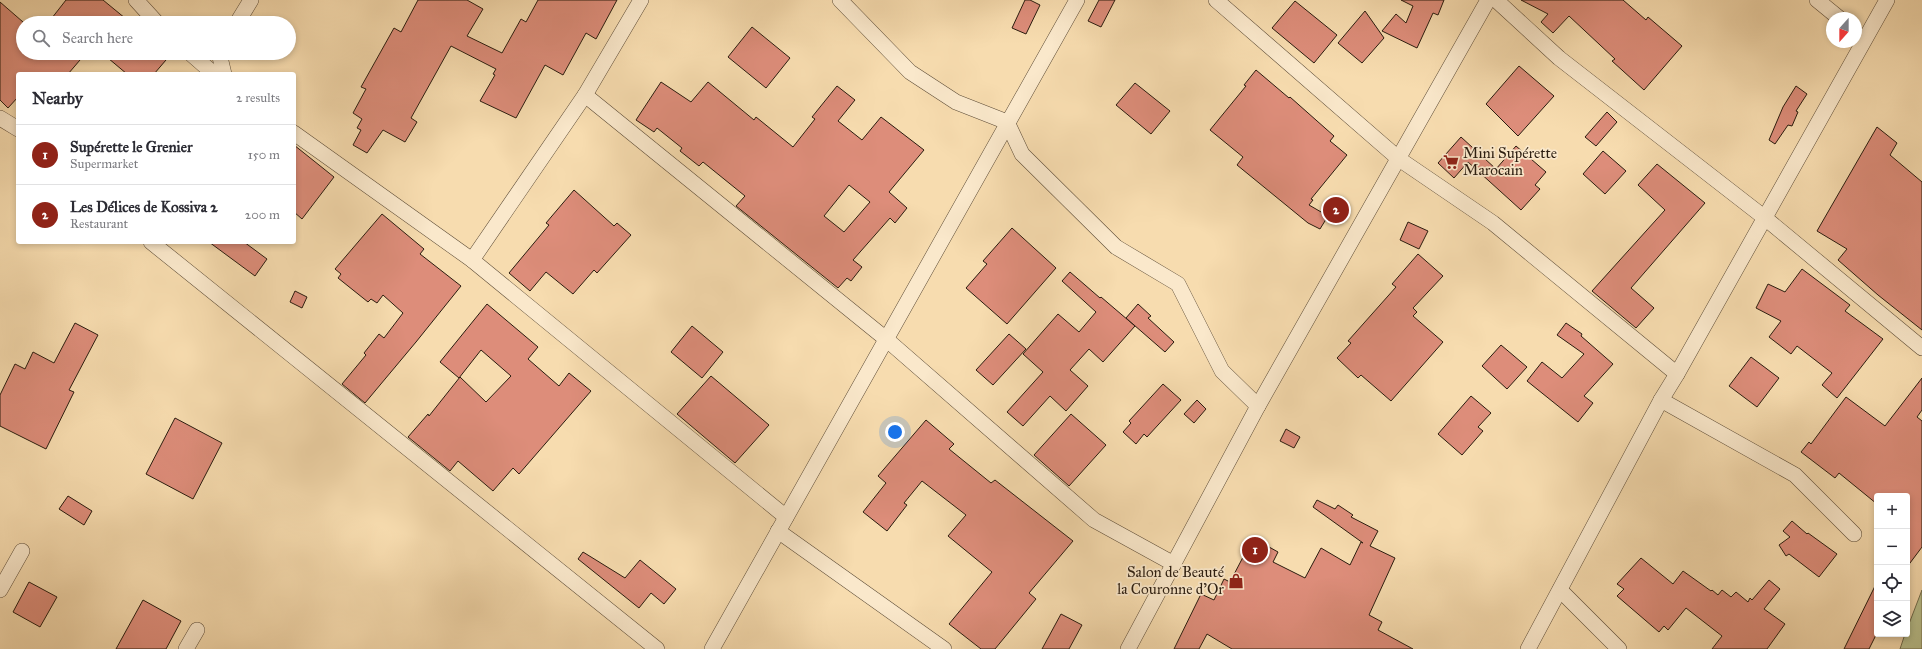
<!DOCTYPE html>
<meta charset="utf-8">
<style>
body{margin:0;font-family:"IM FELL Great Primer",serif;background:#f7f7f7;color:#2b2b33}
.controls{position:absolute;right:12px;bottom:12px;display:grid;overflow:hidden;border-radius:4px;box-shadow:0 2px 6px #0003}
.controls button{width:36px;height:36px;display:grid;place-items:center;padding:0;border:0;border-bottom:1px solid #e1e1e2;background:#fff;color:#2b2b33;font:20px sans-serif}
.compass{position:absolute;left:1826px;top:12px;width:36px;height:36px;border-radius:50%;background:#fff;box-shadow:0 2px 6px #0003;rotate:201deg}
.you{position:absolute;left:895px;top:432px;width:14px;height:14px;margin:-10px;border:3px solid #fff;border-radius:50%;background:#1a73e8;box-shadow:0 0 0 6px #1a73e833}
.badge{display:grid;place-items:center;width:26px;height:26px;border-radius:50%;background:#8f2418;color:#fff;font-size:13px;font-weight:700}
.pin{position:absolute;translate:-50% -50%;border:2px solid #fff;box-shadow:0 1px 4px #0006}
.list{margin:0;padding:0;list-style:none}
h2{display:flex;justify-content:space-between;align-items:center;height:52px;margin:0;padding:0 16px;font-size:17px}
h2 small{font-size:13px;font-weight:400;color:#7c7c81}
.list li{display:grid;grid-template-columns:26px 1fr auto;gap:12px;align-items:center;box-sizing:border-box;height:60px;padding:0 16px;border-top:1px solid #e1e1e2}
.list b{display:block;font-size:15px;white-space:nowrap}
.list p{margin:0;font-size:13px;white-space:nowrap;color:#7c7c81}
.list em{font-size:13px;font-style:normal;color:#7c7c81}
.icon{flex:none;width:22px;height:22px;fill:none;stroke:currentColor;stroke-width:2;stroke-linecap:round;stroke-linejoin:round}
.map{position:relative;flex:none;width:1922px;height:649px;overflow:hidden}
.search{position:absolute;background:#fff;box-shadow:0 2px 6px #0003;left:16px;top:16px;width:280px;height:44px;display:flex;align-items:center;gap:10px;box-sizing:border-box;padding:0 14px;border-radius:22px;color:#7c7c81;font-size:15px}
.panel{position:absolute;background:#fff;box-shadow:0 2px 6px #0003;left:16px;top:72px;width:280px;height:172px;border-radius:4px}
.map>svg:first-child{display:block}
.green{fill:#b9c18e;stroke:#726e4e}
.building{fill:#dd8d7a;stroke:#2a1c0f;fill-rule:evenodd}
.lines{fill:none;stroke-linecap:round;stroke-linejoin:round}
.minor-casing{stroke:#5d4c37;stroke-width:16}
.minor{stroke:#fae8cb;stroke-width:15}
.labels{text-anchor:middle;stroke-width:3.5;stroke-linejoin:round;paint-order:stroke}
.poi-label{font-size:15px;fill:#2a1c0f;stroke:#fae8cb;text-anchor:start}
</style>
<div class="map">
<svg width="1922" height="649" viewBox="0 0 1922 649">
<rect width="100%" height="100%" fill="#f7dcaf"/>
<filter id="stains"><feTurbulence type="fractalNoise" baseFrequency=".005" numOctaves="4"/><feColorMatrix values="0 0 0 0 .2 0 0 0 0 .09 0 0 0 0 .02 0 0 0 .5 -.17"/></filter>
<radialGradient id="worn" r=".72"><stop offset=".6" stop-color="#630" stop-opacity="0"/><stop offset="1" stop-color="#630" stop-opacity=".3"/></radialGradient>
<polygon class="green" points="1922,590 1922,649 1900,649 1905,634 1907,634 1907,629"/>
<g class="building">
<polygon points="66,0 103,0 131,23 48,23"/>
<polygon points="418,0 467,0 483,9 467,36 502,53 521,19 526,22 538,0 617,0 596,39 586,33 563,75 545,65 516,118 480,101 495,75 493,74 496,69 451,46 411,118 417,122 405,142 383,130 367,153 353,145 361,130 357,128 362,119 353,113 366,89 361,87 394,28 401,32"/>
<polygon points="1025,0 1030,0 1040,5 1026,34 1012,28"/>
<polygon points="1099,0 1115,0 1101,27 1088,21"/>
<polygon points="1401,0 1444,0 1438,15 1433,13 1417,48 1382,31 1396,14 1406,23 1413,6"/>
<polygon points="1521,0 1623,0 1646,20 1648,17 1682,46 1644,90 1612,61 1615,59 1569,16 1553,33 1541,22 1548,14"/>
<polygon points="1295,1 1337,35 1314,63 1272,28"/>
<polygon points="0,2 23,22 23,53 86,53 68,74 18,74 18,97 8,108 0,100"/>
<polygon points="1365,11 1384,38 1362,63 1338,43"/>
<polygon points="752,27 790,58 766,88 728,57"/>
<polygon points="102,53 172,53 154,74 127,74"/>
<polygon points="1519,66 1554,96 1518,136 1486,104"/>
<polygon points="1256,70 1289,98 1290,97 1334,136 1330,141 1347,155 1311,199 1313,200 1309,205 1328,216 1320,229 1308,223 1237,165 1243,157 1210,130 1246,86 1244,85"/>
<path d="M661,82L691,102L708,82L754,120L756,117L793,147L815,119L812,117L837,86L855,100L838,121L862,140L881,117L924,150L889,192L907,208L895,223L890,218L853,260L862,267L851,281L847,278L838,288L736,206L745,196L703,162L699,166L680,151L682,148L657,128L654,132L636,120ZM849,185L870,202L844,232L824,216Z"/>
<polygon points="1135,83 1170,111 1151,134 1116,105"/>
<polygon points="1796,86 1807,94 1796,111 1798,112 1792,126 1788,125 1775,144 1769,140 1783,107"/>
<polygon points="1607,112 1617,122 1596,146 1585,137"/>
<polygon points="1877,127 1897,143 1890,155 1922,182 1922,330 1878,295 1838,260 1847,249 1817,231"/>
<polygon points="1461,137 1496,169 1516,146 1546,172 1535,185 1540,189 1521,210 1468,162 1454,178 1438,163"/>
<polygon points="294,145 334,177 302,219 294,212"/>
<polygon points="1603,151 1626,171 1605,194 1583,174"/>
<polygon points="1657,164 1705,203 1631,288 1654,308 1636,328 1592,291 1665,210 1638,185"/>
<polygon points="574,190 614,226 617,223 631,235 597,273 594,270 573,294 546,272 530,291 509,273 549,225 546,223"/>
<polygon points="382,214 424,249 420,254 461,286 416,342 365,403 342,384 366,355 364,353 379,334 384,338 403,313 383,295 377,303 371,299 368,302 338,278 341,274 335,269"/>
<polygon points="1408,222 1428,231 1419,249 1400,240"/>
<polygon points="1012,228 1056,268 1007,324 966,288 987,264 983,261"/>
<polygon points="209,242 244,242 267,259 255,276"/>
<polygon points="1418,254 1443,276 1413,308 1417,312 1413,316 1443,342 1391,401 1361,375 1358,378 1337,358 1351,343 1348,341 1396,287 1392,284"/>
<polygon points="1802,269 1850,305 1845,311 1883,339 1837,398 1822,385 1832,373 1797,346 1791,354 1769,337 1781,321 1756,308 1768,284 1785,292"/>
<polygon points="1070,272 1100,298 1101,297 1135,326 1103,362 1089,349 1070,370 1088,386 1066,411 1050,396 1023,426 1007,412 1043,372 1023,354 1058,314 1079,332 1096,312 1062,281"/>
<polygon points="295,291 307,297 302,308 290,302"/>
<polygon points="487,304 538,347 528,359 559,386 569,373 591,391 519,474 513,468 493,491 458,461 450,471 408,437 428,414 429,416 460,377 486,402 511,376 481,350 459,378 440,362"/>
<polygon points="1138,304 1151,316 1148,318 1174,342 1165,352 1126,318"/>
<polygon points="75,323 98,335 69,390 74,392 46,449 0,426 0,395 15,364 25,369 33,352 54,363"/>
<polygon points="1566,323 1582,334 1581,336 1613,364 1584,396 1593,403 1578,422 1527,381 1542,362 1562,378 1584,354 1557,335"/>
<polygon points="692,326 723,352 702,378 671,352"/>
<polygon points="1009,334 1026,349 993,385 976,370"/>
<polygon points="1501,345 1527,367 1507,389 1482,366"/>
<polygon points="1751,357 1779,378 1757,407 1729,386"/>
<polygon points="711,376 769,425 735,463 677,414"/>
<polygon points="1922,378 1922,410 1917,417 1922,421 1922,547 1907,567 1907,496 1877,496 1877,504 1839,473 1835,478 1801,452 1809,442 1811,444 1846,397 1885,426"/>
<polygon points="1163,384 1181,400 1147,437 1144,434 1136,444 1123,432 1131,423 1129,421"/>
<polygon points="1471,396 1491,413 1478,427 1483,431 1462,455 1438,434"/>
<polygon points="1197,400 1206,409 1194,423 1184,414"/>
<polygon points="1071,414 1106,445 1069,486 1034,455"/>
<polygon points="175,418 222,443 193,499 146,474"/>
<polygon points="926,420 954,444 949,449 991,483 995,480 1073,541 1029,593 1036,599 995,649 981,649 949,624 992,572 948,536 966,515 922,481 904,503 907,505 887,531 863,512 886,483 878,476"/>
<polygon points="1286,429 1300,437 1294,448 1280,441"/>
<polygon points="68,496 92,511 84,525 59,509"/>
<polygon points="1317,500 1335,509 1338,505 1353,515 1351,517 1378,531 1370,546 1395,558 1369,615 1382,622 1378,630 1413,649 1232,649 1207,634 1199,649 1174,649 1201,594 1214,600 1224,579 1230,582 1253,538 1278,552 1273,562 1305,578 1321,548 1350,565 1361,542 1363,543 1313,507"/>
<polygon points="1792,521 1807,534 1808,533 1837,554 1819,577 1789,554 1786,556 1779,545 1790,537 1783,531"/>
<polygon points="583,552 625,578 640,560 676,589 664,604 651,593 639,608 578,559"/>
<polygon points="1641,558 1673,584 1683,571 1711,591 1712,590 1718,595 1722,590 1731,597 1736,592 1748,602 1750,598 1752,600 1769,580 1780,589 1764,609 1785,624 1767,649 1712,649 1722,636 1686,608 1668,630 1664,626 1659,632 1617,596 1624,589 1617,584"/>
<polygon points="29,582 57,597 40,627 13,612"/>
<polygon points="1877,582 1877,633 1869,649 1844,649"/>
<polygon points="143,600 181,621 166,649 116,649"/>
<polygon points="1061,614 1082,625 1069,649 1042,649"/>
</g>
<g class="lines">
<defs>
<g id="minor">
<polyline points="136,0 157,23"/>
<polyline points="840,0 910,72 956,102 1007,122 1022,154 1116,247 1178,284 1222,371 1258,406"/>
<polyline points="1216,0 1399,159 1493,223 1677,374"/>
<polyline points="1496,0 1559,58 1765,218 1922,348"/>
<polyline points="1817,0 1839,18"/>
<polyline points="237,23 251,0"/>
<polyline points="190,53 214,74"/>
<polyline points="219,53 224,74"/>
<polyline points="585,95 886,339 1094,520 1174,564"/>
<polyline points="0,118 18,129"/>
<polyline points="294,133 472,260 786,517"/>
<polyline points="151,242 657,649"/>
<polyline points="472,260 585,95 641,0"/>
<polyline points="1661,400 1795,475 1854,534"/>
<polyline points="778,531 944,649"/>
<polyline points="0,590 22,551"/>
<polyline points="1560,590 1619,649"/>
<polyline points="186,649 197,630"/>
<polyline points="712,649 1077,0"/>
<polyline points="1128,649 1258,406 1488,0"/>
<polyline points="1528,649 1661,400 1677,374 1887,0"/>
</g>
</defs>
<use href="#minor" class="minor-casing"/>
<use href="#minor" class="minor"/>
</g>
<defs>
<symbol id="supermarket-bare" viewBox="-9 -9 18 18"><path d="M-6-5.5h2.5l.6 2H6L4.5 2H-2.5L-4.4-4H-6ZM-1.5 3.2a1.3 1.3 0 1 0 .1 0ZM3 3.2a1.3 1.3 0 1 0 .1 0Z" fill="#8f2418" stroke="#fae8cb" stroke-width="2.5" paint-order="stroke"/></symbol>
<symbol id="shop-bare" viewBox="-9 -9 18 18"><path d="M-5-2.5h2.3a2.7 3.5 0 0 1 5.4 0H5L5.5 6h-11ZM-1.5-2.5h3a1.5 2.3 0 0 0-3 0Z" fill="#8f2418" stroke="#fae8cb" stroke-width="2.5" paint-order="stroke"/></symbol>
</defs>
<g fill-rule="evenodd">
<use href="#supermarket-bare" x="1440" y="151" width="22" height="22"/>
<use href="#shop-bare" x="1225" y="570" width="22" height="22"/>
</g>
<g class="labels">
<g class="poi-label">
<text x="1463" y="158">Mini Supérette<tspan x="1463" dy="17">Marocain</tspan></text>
<text x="1224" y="577" text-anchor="end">Salon de Beauté<tspan x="1224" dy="17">la Couronne d'Or</tspan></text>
</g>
</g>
<rect width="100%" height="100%" filter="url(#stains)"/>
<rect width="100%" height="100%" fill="url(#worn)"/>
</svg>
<div class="controls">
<button>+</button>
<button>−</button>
<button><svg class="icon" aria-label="locate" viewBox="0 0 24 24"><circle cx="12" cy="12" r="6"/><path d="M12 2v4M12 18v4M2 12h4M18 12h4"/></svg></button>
<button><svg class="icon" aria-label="layers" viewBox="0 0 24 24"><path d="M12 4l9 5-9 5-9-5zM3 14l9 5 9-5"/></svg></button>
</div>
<svg class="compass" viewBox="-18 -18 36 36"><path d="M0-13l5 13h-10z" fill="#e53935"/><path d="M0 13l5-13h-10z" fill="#7c7c81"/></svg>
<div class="you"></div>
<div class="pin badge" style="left:1255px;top:550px">1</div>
<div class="pin badge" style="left:1336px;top:210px">2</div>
<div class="search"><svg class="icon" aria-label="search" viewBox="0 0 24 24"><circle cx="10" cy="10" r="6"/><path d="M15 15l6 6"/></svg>Search here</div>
<section class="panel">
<h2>Nearby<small>2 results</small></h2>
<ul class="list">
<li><span class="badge">1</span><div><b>Supérette le Grenier</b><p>Supermarket</p></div><em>150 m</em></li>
<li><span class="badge">2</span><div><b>Les Délices de Kossiva 2</b><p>Restaurant</p></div><em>200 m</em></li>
</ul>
</section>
</div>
